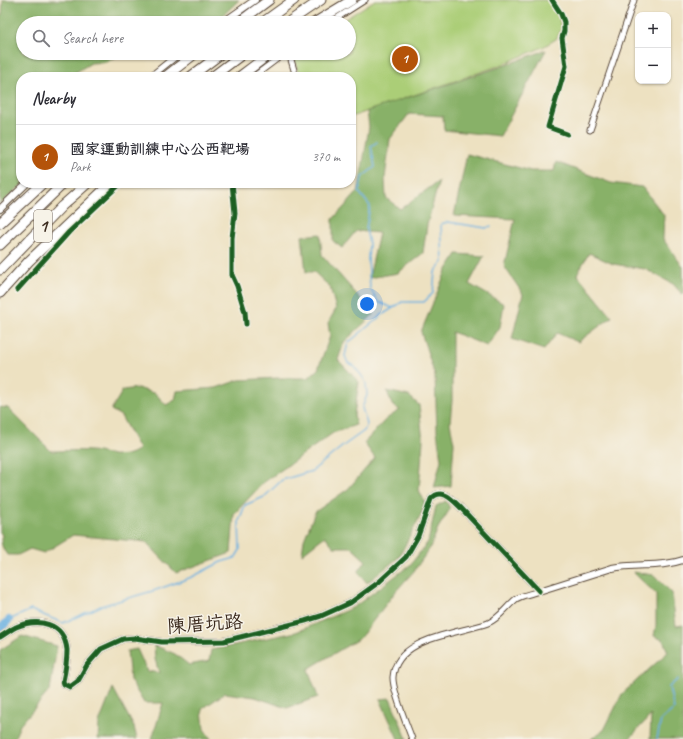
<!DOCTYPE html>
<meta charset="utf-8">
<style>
body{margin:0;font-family:Caveat,"LXGW WenKai TC",sans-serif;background:#f2f2f3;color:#2b2b33}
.controls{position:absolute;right:12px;top:12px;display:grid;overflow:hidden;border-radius:8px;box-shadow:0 1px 3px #0004}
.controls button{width:36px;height:36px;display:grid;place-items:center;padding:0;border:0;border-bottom:1px solid #e1e1e2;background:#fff;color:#2b2b33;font:20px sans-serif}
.you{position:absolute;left:367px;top:304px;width:14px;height:14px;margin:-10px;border:3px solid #fff;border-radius:50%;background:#1a73e8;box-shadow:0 0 0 6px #1a73e833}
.badge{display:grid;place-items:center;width:26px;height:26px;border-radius:50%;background:#b45309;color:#fff;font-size:13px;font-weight:700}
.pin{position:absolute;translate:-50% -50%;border:2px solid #fff;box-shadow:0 1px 4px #0006}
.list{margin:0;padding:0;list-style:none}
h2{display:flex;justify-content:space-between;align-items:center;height:52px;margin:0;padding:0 16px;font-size:17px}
h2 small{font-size:13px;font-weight:400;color:#7c7c81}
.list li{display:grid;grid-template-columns:26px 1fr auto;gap:12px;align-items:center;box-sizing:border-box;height:64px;padding:0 16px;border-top:1px solid #e1e1e2}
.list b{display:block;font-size:15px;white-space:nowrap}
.list p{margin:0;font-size:13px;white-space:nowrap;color:#7c7c81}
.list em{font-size:13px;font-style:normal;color:#7c7c81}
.icon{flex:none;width:22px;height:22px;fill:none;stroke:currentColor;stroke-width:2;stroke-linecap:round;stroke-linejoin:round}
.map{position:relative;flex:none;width:683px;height:739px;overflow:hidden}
.search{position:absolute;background:#fff;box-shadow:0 1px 3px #0004;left:16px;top:16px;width:340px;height:44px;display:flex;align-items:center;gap:10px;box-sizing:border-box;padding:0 14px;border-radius:22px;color:#7c7c81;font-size:15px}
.panel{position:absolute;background:#fff;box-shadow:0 1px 3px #0004;left:16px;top:72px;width:340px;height:116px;border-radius:16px}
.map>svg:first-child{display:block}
.green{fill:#abce77;stroke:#737c4a}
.forest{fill:#88b168;stroke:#626e43}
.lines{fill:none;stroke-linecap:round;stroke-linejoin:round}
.stream{stroke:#6bb0e1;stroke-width:1.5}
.river{stroke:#6bb0e1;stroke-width:8}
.minor-casing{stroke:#564536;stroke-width:7}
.tertiary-casing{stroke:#564536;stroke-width:8}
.motorway-casing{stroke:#564536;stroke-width:11}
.minor{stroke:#fff;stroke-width:5}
.tertiary{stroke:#fff;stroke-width:6}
.motorway{stroke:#fff;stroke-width:9}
.cycleway-casing{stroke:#f7f3e8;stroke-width:8}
.cycleway{stroke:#1b5e20;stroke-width:5}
.labels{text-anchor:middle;stroke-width:3;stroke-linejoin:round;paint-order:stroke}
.shield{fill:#f7f3e8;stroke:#73665b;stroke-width:1}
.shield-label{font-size:18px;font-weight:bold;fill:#3b2a1e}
.street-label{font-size:19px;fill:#3b2a1e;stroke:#f7f3e8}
</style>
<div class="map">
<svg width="683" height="739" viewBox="0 0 683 739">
<rect width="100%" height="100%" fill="#f7f3e8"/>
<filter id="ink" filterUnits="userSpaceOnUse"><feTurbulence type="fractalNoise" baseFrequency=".025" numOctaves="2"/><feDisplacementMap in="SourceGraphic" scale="8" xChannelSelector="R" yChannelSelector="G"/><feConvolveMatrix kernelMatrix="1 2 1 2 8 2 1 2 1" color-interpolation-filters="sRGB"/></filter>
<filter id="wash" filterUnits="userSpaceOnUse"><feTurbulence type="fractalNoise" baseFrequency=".012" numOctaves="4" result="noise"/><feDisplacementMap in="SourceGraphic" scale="16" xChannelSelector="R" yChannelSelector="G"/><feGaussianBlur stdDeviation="0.9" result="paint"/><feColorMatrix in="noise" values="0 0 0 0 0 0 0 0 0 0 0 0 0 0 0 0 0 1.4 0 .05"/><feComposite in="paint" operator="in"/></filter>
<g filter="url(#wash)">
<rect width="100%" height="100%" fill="#ede1c1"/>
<polygon class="green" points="375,0 550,0 558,14 562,29 556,39 543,47 501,65 351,117 351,77 299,77 293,53 349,53 349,23 339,23"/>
<g class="forest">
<polygon points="3,0 239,0 215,23 23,23 23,53 123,53 106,62 91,63 68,77 21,77 21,183 24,183 0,204 0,16 2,15"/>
<polygon points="546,50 500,136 444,130 443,116 409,114 390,139 385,178 386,198 400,209 439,181 427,225 423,253 398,273 369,278 379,233 356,231 342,248 333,241 333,219 358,192 369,127 367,111 500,67"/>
<polygon points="467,154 531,171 554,171 556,162 611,183 642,187 664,215 663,239 683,267 683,295 673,284 645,269 613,264 589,253 577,274 612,317 578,342 557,333 544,350 512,339 523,294 504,266 515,219 454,216"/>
<path d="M320,234L322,255L374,314L344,342L338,360L359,382L354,415L356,425L333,433L263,483L234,514L231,553L176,573L146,542L73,535L44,553L30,549L18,555H7C3,549 0,544 2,535L0,532V407L8,408L51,451C64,451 78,450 91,451C110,453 122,461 139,449L121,416L111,410L123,390L138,388L156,394L166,405L175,400L177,391L216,388L239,380L278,378H308L318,369L330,336L328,323L336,309L330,287L314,272H306L302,236Z"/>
<polygon points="457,254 484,256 469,284 504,304 500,327 487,346 452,332 452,401 450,423 454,443 451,486 434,488 441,460 437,431 435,376 421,332 446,271"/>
<polygon points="387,391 409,396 419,405 423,441 419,490 426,505 399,557 367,583 358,572 366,561 351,547 334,547 325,536 302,554 304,540 315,512 348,489 375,458 364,443 386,419 400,410 392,405"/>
<polygon points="446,501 450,509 438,528 430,548 414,571 396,591 360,638 308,669 318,697 287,708 255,697 225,693 202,709 204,729 211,739 152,739 163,703 144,703 130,680 127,651 137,649 147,671 159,673 155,659 154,645 175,654 189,665 209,661 211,650 296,632 354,607 410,565 428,542 436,506"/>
<polygon points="633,572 654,575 672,593 676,626 683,625 683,739 650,739 651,715 629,739 591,739 604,730 622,694 668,652 663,640 654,636 656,626 656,594"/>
<polygon points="22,636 57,646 50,690 20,725 14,739 0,739 0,650"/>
<polygon points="113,688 134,727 137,739 98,739 99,723"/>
<polygon points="390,698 407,739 398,739 380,699"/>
</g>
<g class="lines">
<g class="stream">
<polyline points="377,142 371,146 375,167 362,177 359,192 370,206 366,229 369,244 368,259 370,288 378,302 393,308"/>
<polyline points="9,620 31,610 63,623 101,606 156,590 192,577 221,562 235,558 240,550 239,521 245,505 264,497 282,480 312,471 343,446 364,431 367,424 362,408 367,395 366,383 362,376 354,366 348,363 345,356 348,343 382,315 402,302 424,302 433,293 435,272 443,262 441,224 448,222 486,228 491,226"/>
<polyline points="657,739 661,720 674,709 669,687 678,679"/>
</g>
<polyline class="river" points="0,629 9,620"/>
</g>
</g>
<g filter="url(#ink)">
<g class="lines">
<defs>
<g id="minor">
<polyline points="552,0 561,14 564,22 564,31 562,38 566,66 548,127 567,134"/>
<polyline points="329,23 365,0"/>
<polyline points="289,53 296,77"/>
<polyline points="253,77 285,53"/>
<polyline points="590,130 634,0"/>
<polyline points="232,183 235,213 232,238 232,275 237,286 245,312 246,324"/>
<polyline points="17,290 69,232 121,183"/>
<path d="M412,739C407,725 392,690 393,677C396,637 458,634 488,623C499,619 506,607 516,599C522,595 531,594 539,591"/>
</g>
<g id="tertiary">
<polyline points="222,23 255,0"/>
<polyline points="150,77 180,53"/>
<polyline points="0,209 27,183"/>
<path d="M0,637C5,634 10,630 16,627C38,618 64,622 67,650C67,659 65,672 63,681L64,684L70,687L78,681L87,665L101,649L123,639L135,638L162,642L224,641L305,621L321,616L350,603L379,582L406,557L418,536L431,499C441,487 452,499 460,507L539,591L612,568C636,563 660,568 683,560"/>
</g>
<g id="motorway">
<polyline points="238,23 269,0"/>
<polyline points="262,23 294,0"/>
<polyline points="287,23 321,0"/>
<polyline points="314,23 352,0"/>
<polyline points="165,77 196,53"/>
<polyline points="190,77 222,53"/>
<polyline points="212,77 244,53"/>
<polyline points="239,77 271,53"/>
<polyline points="0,223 43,183"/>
<polyline points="0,245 64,183"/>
<polyline points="0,270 62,206 88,183"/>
<polyline points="0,293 29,261 111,183"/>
</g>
</defs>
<use href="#minor" class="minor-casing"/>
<use href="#tertiary" class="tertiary-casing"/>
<use href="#motorway" class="motorway-casing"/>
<use href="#minor" class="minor"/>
<use href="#tertiary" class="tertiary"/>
<use href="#motorway" class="motorway"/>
<defs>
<g id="cycleway">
<polyline points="552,0 561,14 564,22 564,31 562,38 566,66 548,127 567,134"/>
<polyline points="232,183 235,213 232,238 232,275 237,286 245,312 246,324"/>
<polyline points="17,290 69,232 121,183"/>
<path d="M0,637C5,634 10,630 16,627C38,618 64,622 67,650C67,659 65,672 63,681L64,684L70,687L78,681L87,665L101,649L123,639L135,638L162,642L224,641L305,621L321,616L350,603L379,582L406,557L418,536L431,499C441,487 452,499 460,507L539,591"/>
</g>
</defs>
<use href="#cycleway" class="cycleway-casing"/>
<use href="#cycleway" class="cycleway"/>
</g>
</g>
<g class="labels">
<rect class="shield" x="34" y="210" width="18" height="32" rx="3"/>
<g class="shield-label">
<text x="43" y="232">1</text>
</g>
<g class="street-label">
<text transform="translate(205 623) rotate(-4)" y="7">陳厝坑路</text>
</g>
</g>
</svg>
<div class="controls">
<button>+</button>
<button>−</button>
</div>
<div class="you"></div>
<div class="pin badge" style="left:405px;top:59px">1</div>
<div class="search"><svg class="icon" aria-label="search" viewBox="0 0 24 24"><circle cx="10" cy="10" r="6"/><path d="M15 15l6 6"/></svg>Search here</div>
<section class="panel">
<h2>Nearby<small></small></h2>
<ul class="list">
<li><span class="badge">1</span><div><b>國家運動訓練中心公西靶場</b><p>Park</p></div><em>370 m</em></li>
</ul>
</section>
</div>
